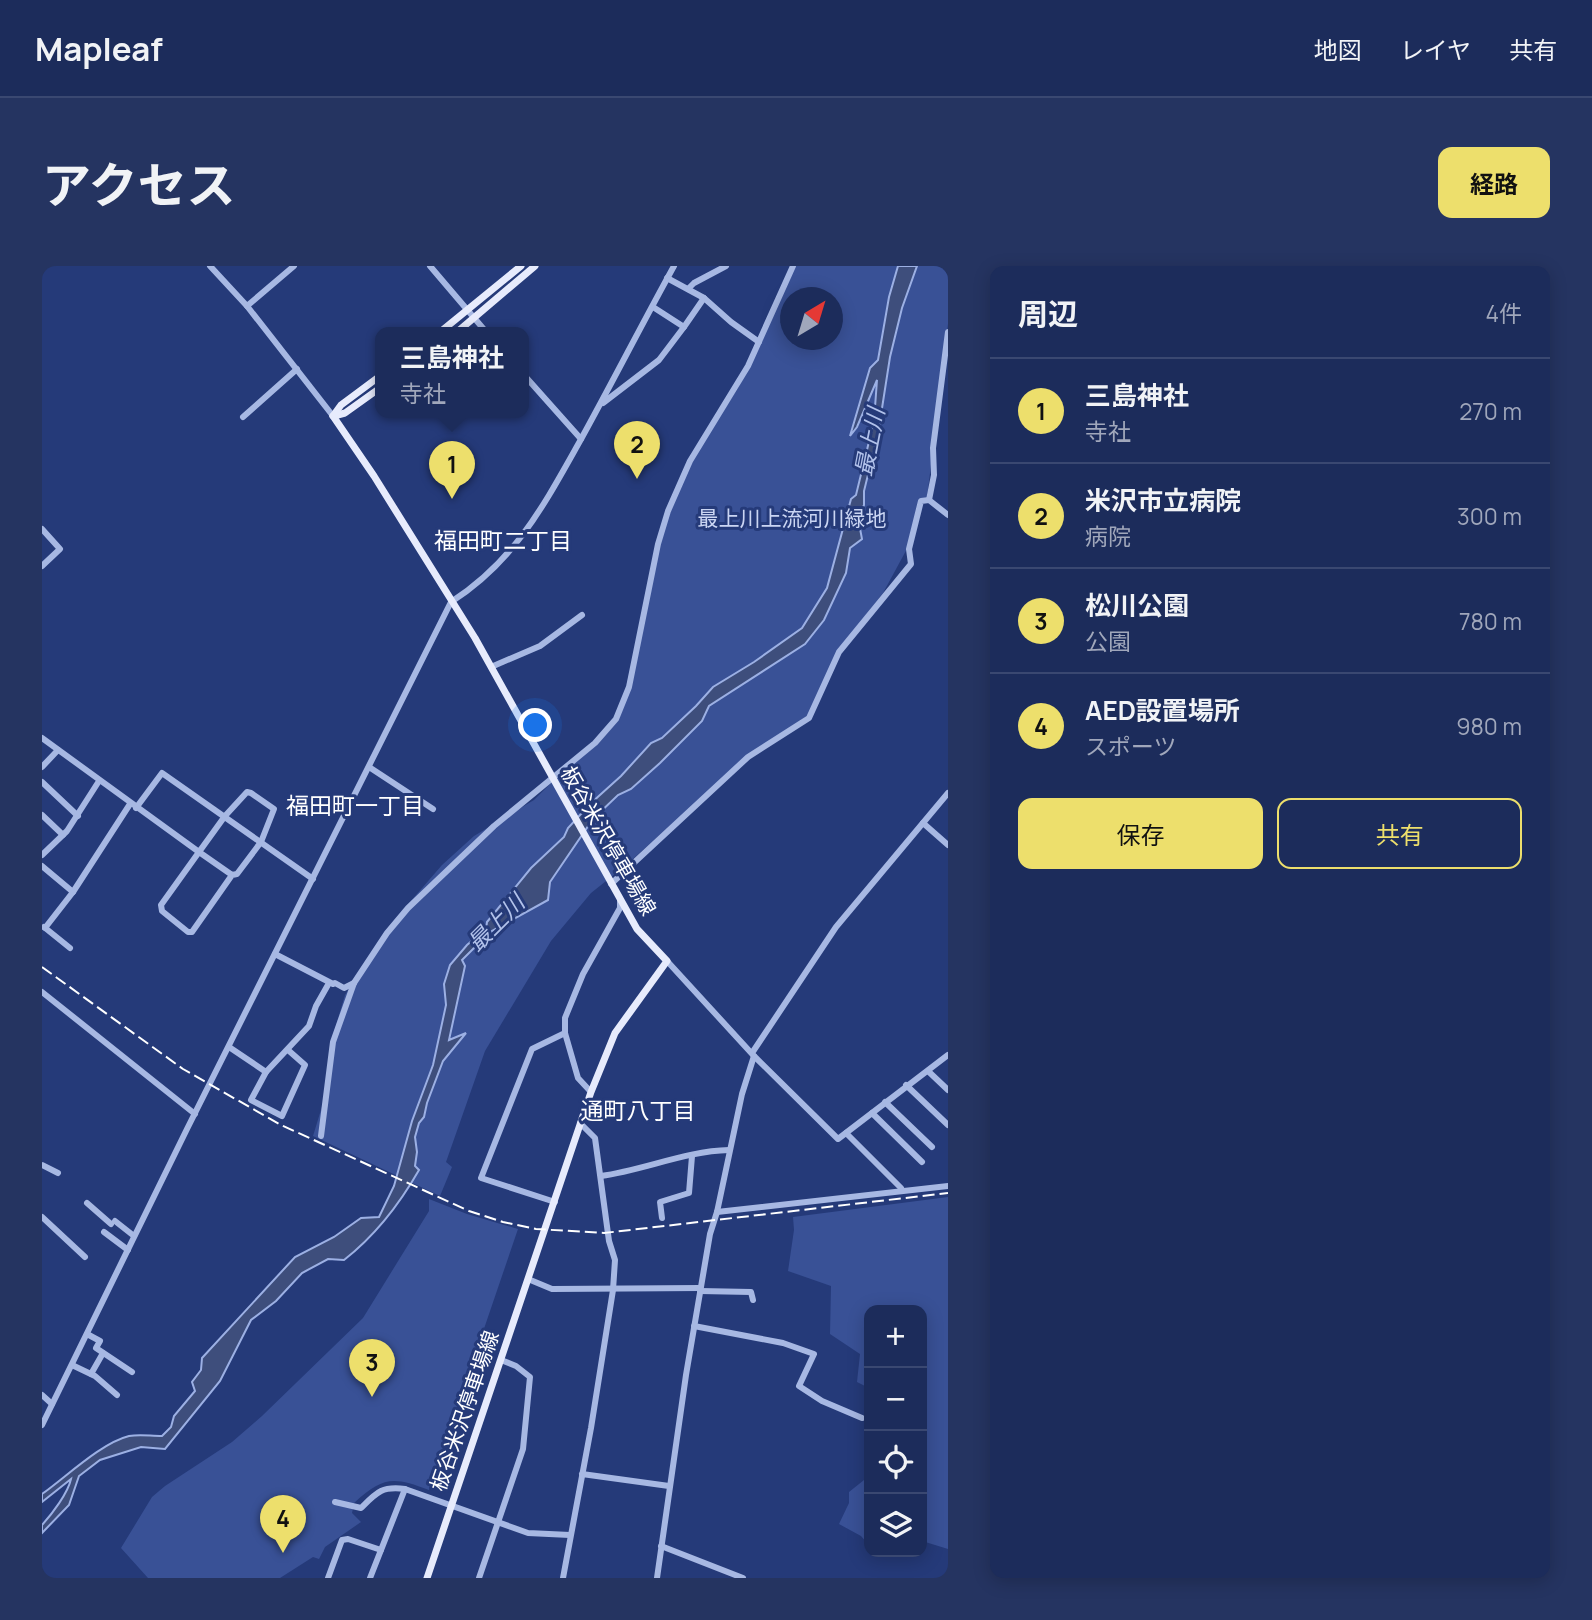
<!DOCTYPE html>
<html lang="ja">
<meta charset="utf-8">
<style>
body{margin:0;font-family:Manrope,"Noto Sans JP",sans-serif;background:#253461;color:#f1f3f6}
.controls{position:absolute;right:21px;bottom:21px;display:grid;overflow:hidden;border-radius:14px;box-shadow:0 4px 18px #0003}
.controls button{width:63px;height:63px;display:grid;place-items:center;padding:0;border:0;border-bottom:2px solid #3a4871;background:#1c2c5b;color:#f1f3f6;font:35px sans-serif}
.compass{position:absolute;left:738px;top:21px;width:63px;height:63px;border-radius:50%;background:#1c2c5b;box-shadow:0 4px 18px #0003;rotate:38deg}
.you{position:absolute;left:494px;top:460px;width:24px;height:24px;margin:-18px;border:5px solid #fff;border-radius:50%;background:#1a73e8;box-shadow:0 0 0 10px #1a73e833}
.badge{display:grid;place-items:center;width:46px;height:46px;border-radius:50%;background:#eddf6c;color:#111;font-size:23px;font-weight:700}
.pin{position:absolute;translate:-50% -58px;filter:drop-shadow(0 2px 4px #0008)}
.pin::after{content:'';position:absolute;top:37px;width:24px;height:21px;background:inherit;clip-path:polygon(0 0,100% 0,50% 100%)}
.popup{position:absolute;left:333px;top:61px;width:154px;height:91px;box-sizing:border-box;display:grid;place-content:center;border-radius:14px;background:#1c2c5b;filter:drop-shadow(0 2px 5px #0005);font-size:23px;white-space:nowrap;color:#a0a7bb}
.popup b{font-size:26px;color:#f1f3f6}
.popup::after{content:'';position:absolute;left:50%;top:100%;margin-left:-14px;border:14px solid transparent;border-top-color:#1c2c5b}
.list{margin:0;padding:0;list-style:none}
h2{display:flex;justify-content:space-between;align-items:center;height:91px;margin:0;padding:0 28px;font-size:30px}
h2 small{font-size:23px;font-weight:400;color:#a0a7bb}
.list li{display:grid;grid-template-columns:46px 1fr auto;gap:21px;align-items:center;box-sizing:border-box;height:105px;padding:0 28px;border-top:2px solid #3a4871}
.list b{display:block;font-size:26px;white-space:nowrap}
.list p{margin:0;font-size:23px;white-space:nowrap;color:#a0a7bb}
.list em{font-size:23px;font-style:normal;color:#a0a7bb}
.actions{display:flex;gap:14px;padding:21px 28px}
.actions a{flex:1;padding:16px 0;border:2px solid #eddf6c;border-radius:14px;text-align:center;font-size:24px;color:#eddf6c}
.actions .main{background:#eddf6c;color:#111}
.icon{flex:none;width:38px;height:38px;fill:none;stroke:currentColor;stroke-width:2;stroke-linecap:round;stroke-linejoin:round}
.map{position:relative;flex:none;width:906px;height:1312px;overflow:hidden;border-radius:14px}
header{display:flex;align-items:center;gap:42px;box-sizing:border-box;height:98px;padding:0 35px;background:#1c2c5b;border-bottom:2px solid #3a4871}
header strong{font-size:33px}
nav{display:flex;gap:38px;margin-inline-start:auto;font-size:24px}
.intro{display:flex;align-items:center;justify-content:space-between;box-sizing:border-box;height:168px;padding:0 42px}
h1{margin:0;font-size:49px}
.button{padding:18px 32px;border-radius:14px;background:#eddf6c;color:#111;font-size:24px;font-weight:700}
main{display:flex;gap:42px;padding:0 42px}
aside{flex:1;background:#1c2c5b;border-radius:14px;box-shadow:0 4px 18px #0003}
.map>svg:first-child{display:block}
.green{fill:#395196;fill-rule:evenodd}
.water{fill:#3e4e7c;stroke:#9cb0e4;stroke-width:2}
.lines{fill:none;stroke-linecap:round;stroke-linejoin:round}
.minor{stroke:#a7b8e3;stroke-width:6}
.major{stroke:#e7ebfc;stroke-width:7}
.rail{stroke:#fff;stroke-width:2;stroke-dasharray:12 5;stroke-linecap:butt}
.labels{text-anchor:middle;stroke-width:6;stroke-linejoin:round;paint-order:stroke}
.park-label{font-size:21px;fill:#cad5f3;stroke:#253a79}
.street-label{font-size:21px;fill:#fff;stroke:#253a79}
.water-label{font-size:23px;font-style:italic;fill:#b2c2eb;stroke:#253a79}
.neighbourhood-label{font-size:23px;fill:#fff;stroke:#253a79}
</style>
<header>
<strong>Mapleaf</strong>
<nav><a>地図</a><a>レイヤ</a><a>共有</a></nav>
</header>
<div class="intro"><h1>アクセス</h1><a class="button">経路</a></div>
<main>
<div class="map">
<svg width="906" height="1312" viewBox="0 0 906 1312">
<rect width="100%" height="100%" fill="#253a79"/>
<g class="green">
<path d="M753,0H906V58L885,232L878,235L866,281L841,327L795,386L766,449L706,490L583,600L549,627L509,675L443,785L404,896L410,901L398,930L271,870L282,834L289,776L303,729L343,665L400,599L432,570L492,534L518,508L555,479L576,455L621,263L649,196L696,122ZM748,32H790V74H748Z"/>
<polygon points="906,931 906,1283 880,1275 880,1044 827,1044 827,1122 815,1116 818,1088 788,1068 789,1020 746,1005 752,964 751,951"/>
<path d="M387,933L425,948L476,963L387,1224C350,1210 341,1211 312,1237L310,1247L319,1256L283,1281L277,1293L271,1291L238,1312H106L79,1282L110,1231L123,1220L190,1176L220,1150L321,1052L387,945Z"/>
<polygon points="827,1180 827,1276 825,1277 819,1270 797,1258 807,1237 807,1226 822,1214"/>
</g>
<path class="water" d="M856,0H875L860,42L848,91L836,168L822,225V239L816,252L820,273L808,282L804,307L782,354L763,378L667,440L660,455L618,497L589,523L576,529L551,553L508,616L506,634L448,666L420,694L423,700L407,774L424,767L401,795L385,837L382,851L377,857L373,871L375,886L373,900L377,904C357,939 334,969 302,994L286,993L260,1007L234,1035L209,1054L178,1115L123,1183L99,1181L58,1194L37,1210L27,1239L0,1267V1259C10,1248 26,1227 29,1213L0,1236V1228C24,1211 59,1177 87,1170C98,1168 108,1170 120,1170L129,1161L132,1150L153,1125L150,1116L159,1104L160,1092L253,991L292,971L319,952L337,951L352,920L370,855L391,799L404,739L402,718L408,699L425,679L444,663L445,656L489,602L522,571L526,562L548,538L579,510L609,477L620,472L654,440L671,421L712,396L760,362L785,322L809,233L814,229L832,155L835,114L815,161L808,170L828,102L836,94L847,31Z"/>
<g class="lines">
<g class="minor">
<polyline points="168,0 205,40 291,150"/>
<polyline points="388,0 445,67"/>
<polyline points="625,12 662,32 689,56 717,76"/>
<polyline points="646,23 652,17 684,0"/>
<polyline points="205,40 252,0"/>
<polyline points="611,41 642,61 662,32"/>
<polyline points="482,109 539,173"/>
<polyline points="561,137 617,94 642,61"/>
<polyline points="201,151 255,103"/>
<polyline points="887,234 892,209 891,182 906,66"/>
<polyline points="887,234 906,249"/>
<polyline points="0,263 18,283 0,300"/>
<polyline points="449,401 498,380 540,349"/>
<polyline points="0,472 157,586 183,550 205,526 209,527 232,543 219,576 195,608 190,609 150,666 146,666 120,645 119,639 157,586 190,609"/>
<polyline points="0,501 16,484"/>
<polyline points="327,501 391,543"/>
<polyline points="0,516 36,550"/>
<polyline points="94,542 120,507 271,613"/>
<polyline points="0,549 21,569"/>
<polyline points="881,557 906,579"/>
<polyline points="0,589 25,565 57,515"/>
<polyline points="0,600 31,626"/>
<polyline points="569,618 706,491 767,452 797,386 869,298 867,283 879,235 887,234"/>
<polyline points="2,661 28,682"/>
<polyline points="3,662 31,626 88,538"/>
<polyline points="233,688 291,718 293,717 302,722 312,717"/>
<polyline points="625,695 712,790 796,873 906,789"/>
<polyline points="0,726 153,848"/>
<polyline points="187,781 224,806 209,834 240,850 263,799 246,784"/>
<polyline points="710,787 794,661 906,527"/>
<polyline points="886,805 906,824"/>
<polyline points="224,806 267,760 274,740 287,717"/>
<polyline points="864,819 906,859"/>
<polyline points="549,826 536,812 523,767 523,752 541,708 578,642 578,634"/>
<polyline points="843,836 890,881"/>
<polyline points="830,847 880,896"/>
<polyline points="804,867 859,922"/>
<polyline points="279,870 291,776 312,717 345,667 366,642 452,560 553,477 574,453 587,421 616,278 626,245 648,195 706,100 751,0"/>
<polyline points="0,899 16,907"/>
<path d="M559,910C602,904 644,885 687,884"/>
<polyline points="513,936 439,912 490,783 523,767"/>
<polyline points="45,937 69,958"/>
<polyline points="675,946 906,920"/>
<polyline points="0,951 43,991"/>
<polyline points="620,952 618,936 647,927 650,890"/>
<polyline points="73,955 92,970"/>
<polyline points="62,966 86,984"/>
<polyline points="486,1013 510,1023 658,1022"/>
<polyline points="658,1025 709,1026 711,1034"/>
<polyline points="652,1060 741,1077 772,1088 757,1120 780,1135 820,1152"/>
<polyline points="45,1068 58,1075 54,1082 90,1106"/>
<polyline points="30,1099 53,1110 75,1129"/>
<polyline points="49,1108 61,1087"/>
<polyline points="0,1129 10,1138"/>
<path d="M0,1159L145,863L409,336C473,295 502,239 538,175C570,117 600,58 632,0"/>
<polyline points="540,1208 627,1220"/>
<path d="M293,1236L319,1242C335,1226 340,1220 363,1223L486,1267L528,1269"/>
<polyline points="619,1280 701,1312"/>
<polyline points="286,1312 300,1274 306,1273 339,1284"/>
<polyline points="328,1312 363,1223"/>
<polyline points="437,1312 481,1183 488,1111 474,1100 459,1094"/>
<polyline points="521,1312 549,1162 571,1024 573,994 567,975 553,872 538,857"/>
<polyline points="615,1312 644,1109 668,968 675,946 700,828 712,790"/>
</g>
<g class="major">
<polyline points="397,67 479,0"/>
<polyline points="414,67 493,0"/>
<polyline points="291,150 332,210 433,372 595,663 625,695 573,767 549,826 385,1312"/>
<polyline points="291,150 299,139 338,110"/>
<polyline points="292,150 303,147 338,122"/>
</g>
<polyline class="rail" points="0,701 141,803 239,859 427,945 461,956 494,963 562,967 906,927"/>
</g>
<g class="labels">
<g class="park-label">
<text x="750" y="260">最上川上流河川緑地</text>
</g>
<g class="street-label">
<text transform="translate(566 575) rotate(60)" y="7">板谷米沢停車場線</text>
<text transform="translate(423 1145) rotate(-71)" y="7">板谷米沢停車場線</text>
</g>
<g class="water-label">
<text transform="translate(828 176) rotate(-79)" y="8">最上川</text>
<text transform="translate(454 657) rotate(-45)" y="8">最上川</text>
</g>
<g class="neighbourhood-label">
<text x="461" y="283">福田町二丁目</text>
<text x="313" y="548">福田町一丁目</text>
<text x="596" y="853">通町八丁目</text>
</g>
</g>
</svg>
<div class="controls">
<button>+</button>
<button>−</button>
<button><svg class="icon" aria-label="locate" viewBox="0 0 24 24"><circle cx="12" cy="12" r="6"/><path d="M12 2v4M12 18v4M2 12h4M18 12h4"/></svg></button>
<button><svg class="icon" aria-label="layers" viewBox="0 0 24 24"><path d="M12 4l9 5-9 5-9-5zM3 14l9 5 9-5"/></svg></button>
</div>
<svg class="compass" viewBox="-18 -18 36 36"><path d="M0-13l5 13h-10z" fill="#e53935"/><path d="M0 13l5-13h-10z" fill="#a0a7bb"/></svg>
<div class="you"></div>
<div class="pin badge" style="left:410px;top:233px">1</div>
<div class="popup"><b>三島神社</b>寺社</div>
<div class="pin badge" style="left:595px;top:213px">2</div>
<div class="pin badge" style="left:330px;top:1131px">3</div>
<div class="pin badge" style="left:241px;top:1287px">4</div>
</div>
<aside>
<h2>周辺<small>4件</small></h2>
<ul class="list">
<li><span class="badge">1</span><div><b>三島神社</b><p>寺社</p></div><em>270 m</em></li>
<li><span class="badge">2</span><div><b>米沢市立病院</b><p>病院</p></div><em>300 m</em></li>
<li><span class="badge">3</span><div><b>松川公園</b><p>公園</p></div><em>780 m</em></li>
<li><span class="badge">4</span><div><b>AED設置場所</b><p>スポーツ</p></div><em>980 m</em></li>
</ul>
<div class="actions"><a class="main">保存</a><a>共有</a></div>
</aside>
</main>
